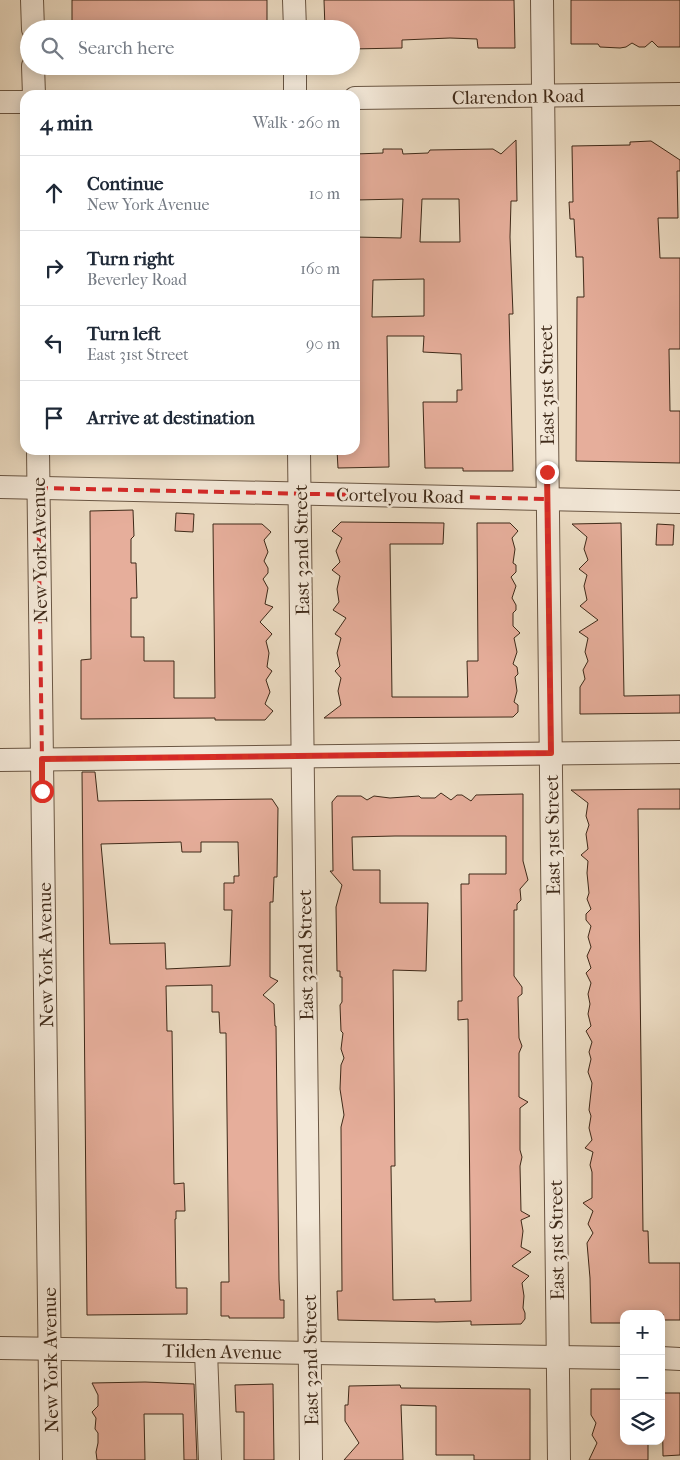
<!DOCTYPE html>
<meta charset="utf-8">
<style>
body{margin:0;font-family:"IM FELL French Canon",serif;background:#f2f2f3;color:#1f2937}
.controls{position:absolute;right:15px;bottom:15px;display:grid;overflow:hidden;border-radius:10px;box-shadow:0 2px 12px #0003}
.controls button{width:45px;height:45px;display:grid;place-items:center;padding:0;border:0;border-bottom:1px solid #e0e1e3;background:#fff;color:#1f2937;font:25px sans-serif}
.stop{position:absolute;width:15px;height:15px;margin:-11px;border:4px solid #d93025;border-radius:50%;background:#fff}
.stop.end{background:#d93025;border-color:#fff;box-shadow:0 1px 5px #0008}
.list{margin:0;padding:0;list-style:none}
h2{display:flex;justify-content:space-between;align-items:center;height:65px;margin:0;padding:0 20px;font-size:21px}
h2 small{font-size:16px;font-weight:400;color:#747a83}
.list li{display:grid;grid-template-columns:32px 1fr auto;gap:15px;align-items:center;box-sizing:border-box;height:75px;padding:0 20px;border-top:1px solid #e0e1e3}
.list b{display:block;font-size:19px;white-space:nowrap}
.list p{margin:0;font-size:16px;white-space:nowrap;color:#747a83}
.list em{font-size:16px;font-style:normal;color:#747a83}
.icon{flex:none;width:28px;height:28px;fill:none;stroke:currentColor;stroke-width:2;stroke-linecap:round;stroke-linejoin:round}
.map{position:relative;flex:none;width:680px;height:1460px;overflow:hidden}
.search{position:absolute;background:#fff;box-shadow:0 2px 12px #0003;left:20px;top:20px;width:340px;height:55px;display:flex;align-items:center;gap:12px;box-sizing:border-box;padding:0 18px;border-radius:28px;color:#747a83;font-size:19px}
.panel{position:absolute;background:#fff;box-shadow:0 2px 12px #0003;left:20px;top:90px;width:340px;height:365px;border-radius:15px}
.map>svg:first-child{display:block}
.building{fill:#e6ae9b;stroke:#3e2918;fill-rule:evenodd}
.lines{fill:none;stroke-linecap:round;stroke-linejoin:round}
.minor-casing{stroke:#6a5643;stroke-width:24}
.minor{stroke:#f3e8d8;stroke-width:22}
.route{stroke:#d93025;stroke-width:6}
.marked{fill:none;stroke:#d62828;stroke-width:4;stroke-dasharray:10 6;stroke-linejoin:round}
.labels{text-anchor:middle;stroke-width:5;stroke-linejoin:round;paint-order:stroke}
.street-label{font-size:19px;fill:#3e2918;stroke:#f3e8d8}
</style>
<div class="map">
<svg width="680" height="1460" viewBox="0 0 680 1460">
<rect width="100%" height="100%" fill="#ecdcc3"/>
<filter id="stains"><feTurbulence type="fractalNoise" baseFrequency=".004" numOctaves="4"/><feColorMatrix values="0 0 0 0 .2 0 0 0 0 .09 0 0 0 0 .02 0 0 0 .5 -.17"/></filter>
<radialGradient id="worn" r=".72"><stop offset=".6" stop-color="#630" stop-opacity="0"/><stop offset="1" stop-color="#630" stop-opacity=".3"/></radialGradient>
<g class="building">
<rect x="72" y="0" width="195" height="29"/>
<polygon points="324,0 514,0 515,48 478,48 477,39 450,38 402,40 402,48 351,49 351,29 325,29"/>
<polygon points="571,0 680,0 680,47 658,47 652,41 645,47 639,47 632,43 626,47 620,48 600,47 598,44 571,44"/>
<path d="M516,140L517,201H511L510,237L513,314H509L513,471H463V468H425L423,402H457V390H462L461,354L423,352L424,336H387L389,467L338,468L337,450H355V237L401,238L403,199L355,200V154L383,153V149H402L403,154L428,153L430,150L493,149L501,154ZM422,199H459L460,242H420ZM424,279V316L372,317L373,280Z"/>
<polygon points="651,141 680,160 680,171 677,171 678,218 658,218 660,258 680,258 680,349 669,349 670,411 680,411 680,463 576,461 577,297 584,297 583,257 576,257 574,219 570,219 569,202 573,202 572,146 630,145 630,142"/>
<polygon points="133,510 134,536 131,539 131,563 136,563 137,598 131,598 131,637 144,637 144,661 174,661 174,698 215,698 213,524 262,524 271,532 264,540 268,552 264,561 268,568 268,573 263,579 268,588 265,604 273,607 260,622 272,634 266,641 269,653 267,667 272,671 266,680 270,692 265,704 273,711 265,720 215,720 215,718 81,719 81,660 91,659 90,511"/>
<polygon points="176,513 194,514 193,532 175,531"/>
<polygon points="341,522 444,523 443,544 390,544 392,697 468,697 467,661 478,661 477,523 510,523 518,531 512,538 515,549 513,563 516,565 516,572 511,577 516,586 512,598 516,605 516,610 513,613 513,626 520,633 514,638 517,652 513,664 517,667 518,674 515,677 517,691 514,702 518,705 518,712 513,717 324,718 341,705 338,691 341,678 335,671 340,666 337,653 341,638 335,634 346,618 333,610 339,602 337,589 340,576 332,570 340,562 336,551 342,538 332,531"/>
<polygon points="621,523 624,696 680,695 680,713 580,714 580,687 585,679 583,670 588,661 585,652 588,638 579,632 598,620 580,606 587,600 584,586 587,575 579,569 588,560 584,549 587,537 572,524"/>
<polygon points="657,524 674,525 673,545 656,545"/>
<path d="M82,772H95L98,801L272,799L278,808L277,877H274L273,902H270V977L278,981L263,995L274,1004L275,1026H276L279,1280L280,1300H284V1318H229V1316H221V1282H229L226,1033H220L219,1012H212V985L166,986L167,1031H172L174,1184L184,1183L185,1211H176V1219H175L176,1288H187V1314L87,1315ZM181,842L182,852H201V842H238L239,876H234V883H224V910H232L230,966L166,969L165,943L110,944L101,844Z"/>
<polygon points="680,789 680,809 638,809 643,1231 648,1231 649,1263 680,1263 680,1320 663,1320 663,1314 624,1314 624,1323 591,1323 590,1278 587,1243 593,1233 588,1224 593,1211 583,1203 592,1198 592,1172 590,1165 593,1152 585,1148 592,1140 589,1128 591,1116 589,1110 592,1083 588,1072 591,1059 589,1052 592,1042 586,1031 591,1026 588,1014 590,1004 588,994 591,983 586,973 591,968 587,956 591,947 588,937 591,926 586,920 586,914 591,909 587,899 589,893 587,873 588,861 581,855 588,849 586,834 589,825 586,816 588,803 571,790"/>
<path d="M441,793L451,800L457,795H462L471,801L476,795L523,794V861L528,880L520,889L521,900L517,904V910H514V976L522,987V994L518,997L519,1038L522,1046L519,1053V1097L528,1102L520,1108V1150L522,1157L520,1166L521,1211L530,1216L521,1220L523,1231L521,1247L531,1252L512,1266L529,1276L522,1283L524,1296L523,1308L525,1313V1319L521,1324L471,1325V1321L437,1322L338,1320L337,1291H342L341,1127L344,1115L340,1089L341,1065L344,1058L341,1049L343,1033L341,1031L340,1005L342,1002V977H340V971H337L336,907L342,885L330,871H333L332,802L337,796H361L367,800L374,796L390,798L419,796L421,798H435ZM395,836H506V874H469V884H461L462,1001H458V1020L468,1019L471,1301L435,1302V1299L393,1300L391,1166H395L393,970L426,971L428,903H380V870H353L352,837Z"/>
<polygon points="145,1382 194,1384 197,1460 184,1460 183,1414 144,1414 145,1460 97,1460 96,1452 98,1443 98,1433 95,1429 96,1418 92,1412 98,1406 98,1395 92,1383"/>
<polygon points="273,1384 274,1460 244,1460 244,1412 236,1412 235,1385"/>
<polygon points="400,1385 401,1388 530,1389 530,1460 474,1460 474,1455 436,1455 436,1406 401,1405 403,1460 344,1460 359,1443 345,1421 345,1405 348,1405 349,1386"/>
<polygon points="591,1389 624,1389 624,1441 648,1441 648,1460 589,1460 597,1443 592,1435 596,1423 591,1415"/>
<polygon points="662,1393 680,1393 680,1455 663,1456"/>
</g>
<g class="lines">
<defs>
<g id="minor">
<polyline points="32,0 33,29"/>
<polyline points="294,0 295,29"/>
<polyline points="542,0 559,1460"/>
<polyline points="33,66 34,95"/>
<polyline points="295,66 295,95"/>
<polyline points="355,98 680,94"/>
<polyline points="0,102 25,102"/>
<polyline points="38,450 51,1460"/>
<polyline points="299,450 311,1460"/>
<polyline points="0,487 680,502"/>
<polyline points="0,760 680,752"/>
<polyline points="0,1348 624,1358"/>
<polyline points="206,1351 210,1460"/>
<polyline points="661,1358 680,1359"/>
</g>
</defs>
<use href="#minor" class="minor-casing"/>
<use href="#minor" class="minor"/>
</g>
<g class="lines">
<polyline class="route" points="42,791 42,759 551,753 547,472"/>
</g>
<path class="marked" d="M38,488L547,499L551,753L42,759Z"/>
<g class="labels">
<g class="street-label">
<text transform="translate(518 96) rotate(-1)" y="7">Clarendon Road</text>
<text transform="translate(546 385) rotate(-91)" y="7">East 31st Street</text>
<text transform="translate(400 495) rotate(1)" y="7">Cortelyou Road</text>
<text transform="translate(39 550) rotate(-91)" y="7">New York Avenue</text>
<text transform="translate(301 550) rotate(-91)" y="7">East 32nd Street</text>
<text transform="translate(552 835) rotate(-91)" y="7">East 31st Street</text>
<text transform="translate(45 955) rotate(-91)" y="7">New York Avenue</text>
<text transform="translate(305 955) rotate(-91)" y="7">East 32nd Street</text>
<text transform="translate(556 1240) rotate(-91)" y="7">East 31st Street</text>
<text transform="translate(222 1351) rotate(1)" y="7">Tilden Avenue</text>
<text transform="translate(50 1360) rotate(-91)" y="7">New York Avenue</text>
<text transform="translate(310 1360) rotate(-91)" y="7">East 32nd Street</text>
</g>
</g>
<rect width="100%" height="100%" filter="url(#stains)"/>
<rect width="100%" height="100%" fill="url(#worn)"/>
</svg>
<div class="controls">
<button>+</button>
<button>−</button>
<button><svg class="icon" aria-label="layers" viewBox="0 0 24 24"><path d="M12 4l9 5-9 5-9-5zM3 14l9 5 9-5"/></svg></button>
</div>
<div class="stop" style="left:42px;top:791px"></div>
<div class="stop end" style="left:547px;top:472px"></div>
<div class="search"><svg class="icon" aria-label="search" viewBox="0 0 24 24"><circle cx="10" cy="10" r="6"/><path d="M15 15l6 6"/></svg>Search here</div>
<section class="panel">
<h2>4 min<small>Walk · 260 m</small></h2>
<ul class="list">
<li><svg class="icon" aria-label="ahead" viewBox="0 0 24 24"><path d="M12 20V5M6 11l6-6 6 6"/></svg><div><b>Continue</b><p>New York Avenue</p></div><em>10 m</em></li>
<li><svg class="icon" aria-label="right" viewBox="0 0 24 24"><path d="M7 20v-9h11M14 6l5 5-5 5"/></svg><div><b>Turn right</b><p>Beverley Road</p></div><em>160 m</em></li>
<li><svg class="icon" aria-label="left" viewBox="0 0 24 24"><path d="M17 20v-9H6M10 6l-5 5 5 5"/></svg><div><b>Turn left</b><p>East 31st Street</p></div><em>90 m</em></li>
<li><svg class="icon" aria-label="arrive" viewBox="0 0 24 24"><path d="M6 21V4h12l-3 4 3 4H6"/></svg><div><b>Arrive at destination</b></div></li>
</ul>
</section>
</div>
